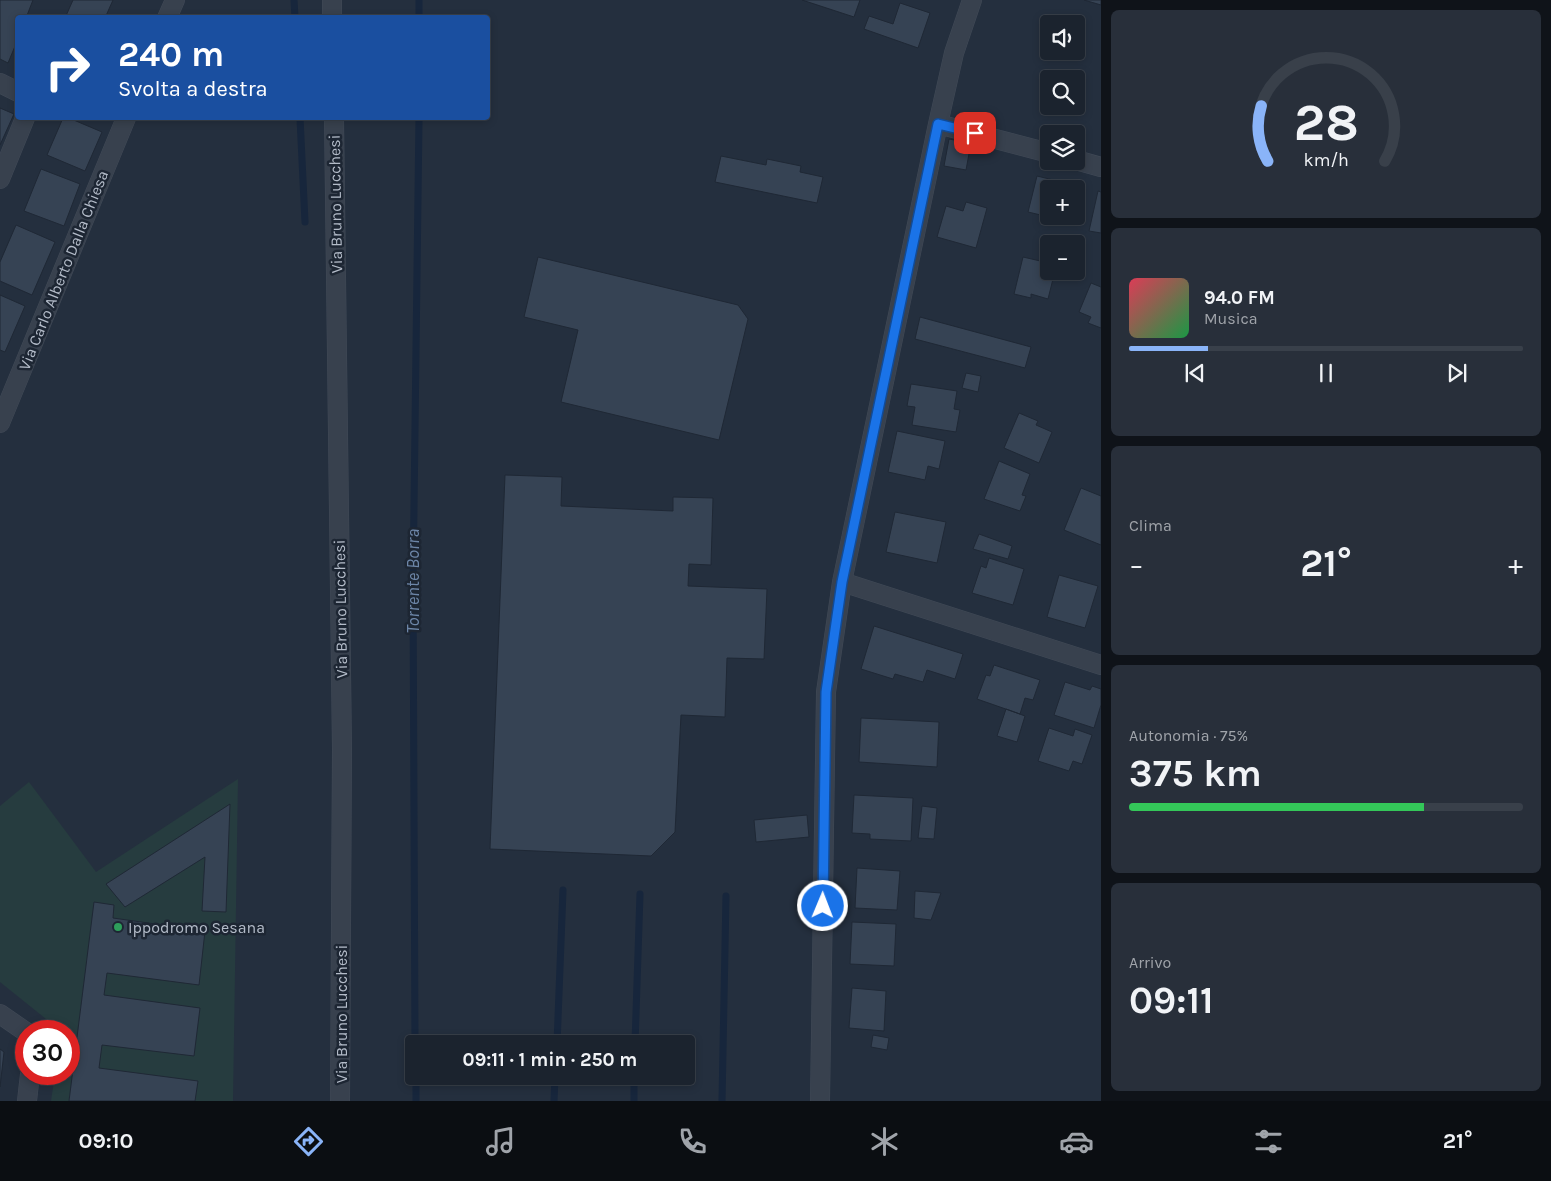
<!DOCTYPE html>
<html lang="it">
<meta charset="utf-8">
<style>
:root{--surface:#1b232e;--page:#282f3a;--text:#f1f3f6;--muted:#a0a4aa;--line:#39404a;--accent:#8ab4f8}
body{margin:0;font-family:Karla,sans-serif;background:var(--page);color:var(--text);height:100vh;display:flex;flex-direction:column;font-size:19px;white-space:nowrap}
*{box-sizing:border-box;margin:0}
p{font-size:16px;color:var(--muted)}
.icon{flex:none;width:28px;height:28px;fill:none;stroke:currentColor;stroke-width:2;stroke-linecap:round;stroke-linejoin:round}
.map{position:relative;flex:1;overflow:hidden}
.side{display:flex;flex-direction:column;gap:10px;padding:10px;background:#0f1319;width:450px}
.side>*{flex:none}
.hud{position:absolute;left:15px;top:15px;width:475px;height:105px;border-radius:5px;box-shadow:0 2px 8px #0003,0 0 0 1px var(--line);background:#1a4fa0;color:#fff;overflow:hidden}
.buttons{position:absolute;left:1040px;top:15px;display:grid;gap:10px}
.buttons a{display:grid;place-items:center;width:45px;height:45px;border-radius:5px;background:var(--surface);box-shadow:0 2px 8px #0003,0 0 0 1px var(--line);font-size:25px}
.speed{position:absolute;left:15px;top:1020px;display:flex;gap:10px;font-size:25px;font-weight:700;text-align:center}
.speed>*{display:grid;place-content:center;width:65px;height:65px;border-radius:50%;background:var(--surface);box-shadow:0 2px 8px #0003,0 0 0 1px var(--line);line-height:1}
.speed .limit{border:8px solid #d22;background:#fff;color:#111}
.pin{position:absolute;display:grid;place-items:center;width:42px;height:42px;color:#fff;margin:-21px;border-radius:10px;box-shadow:0 2px 8px #0006}
.me{position:absolute;width:55px;margin:-28px;rotate:1deg;stroke-linejoin:round;filter:drop-shadow(0 0 4px #0008)}
.turn{display:flex;align-items:center;gap:18px;height:105px;padding:0 20px;font-size:22px}
.turn .icon{width:65px;height:65px;stroke-width:2.5}
.turn b{display:block;font-size:35px;line-height:42px}
.big{font-size:38px;font-weight:700;line-height:1.1}
.side .widget{flex:1;display:flex;flex-direction:column;justify-content:center;gap:8px;min-width:0;padding:0 18px;border-radius:8px;background:var(--page)}
.side .dial{align-items:center;gap:0}
.dial svg{height:130px;overflow:visible;fill:none;stroke:var(--line);stroke-width:7;stroke-linecap:round;text-anchor:middle}
.dial text{fill:var(--text);stroke:none}
.song{display:flex;align-items:center;gap:15px}
.cover{width:60px;height:60px;border-radius:8px;background:linear-gradient(135deg,hsl(350 70% 55%),hsl(140 70% 35%))}
.played{height:5px;border-radius:2px;background:linear-gradient(90deg,var(--accent) 20%,var(--line) 20%)}
.keys{display:flex;justify-content:space-around;direction:ltr}
.heat{display:flex;justify-content:space-between;align-items:center;font-size:28px;direction:ltr}
.charge{height:8px;border-radius:4px;background:linear-gradient(90deg,#34c759 75%,var(--line) 0)}
.trip{position:absolute;left:405px;top:1035px;width:290px;height:50px;border-radius:5px;background:var(--surface);box-shadow:0 2px 8px #0003,0 0 0 1px var(--line);font-weight:700;line-height:50px;text-align:center}
.menu{display:flex;height:80px;justify-content:space-around;align-items:center;background:#0b0e12;color:var(--muted)}
.menu .icon{width:35px;height:35px}
.menu .current{color:var(--accent)}
.menu b{font-size:22px;color:var(--text)}
main{display:flex;flex:1;min-height:0}
.map>svg:first-child{display:block}
.green{fill:#263c3f}
.lines{fill:none;stroke-linecap:round;stroke-linejoin:round}
.stream{stroke:#17263c;stroke-width:7}
.building{fill:#364354;stroke:#1f2835}
.minor-casing{stroke:#414a57;stroke-width:20}
.minor{stroke:#38414e;stroke-width:19}
.route-casing{stroke:#114b97;stroke-width:12}
.route{stroke:#1a73e8;stroke-width:9}
.leisure-dot{fill:#2e9e5b;stroke:#1d2633;stroke-width:2}
.labels{text-anchor:middle;stroke-width:5;stroke-linejoin:round;paint-order:stroke}
.street-label{font-size:16px;fill:#b4bcc9;stroke:#1d2633}
.poi-label{font-size:16px;fill:#b4bcc9;stroke:#1d2633;text-anchor:start}
.water-label{font-size:18px;font-style:italic;fill:#6d86a8;stroke:#1d2633}
</style>
<main>
<div class="map">
<svg width="1101" height="1101" viewBox="0 0 1101 1101">
<rect width="100%" height="100%" fill="#242f3e"/>
<!-- green -->
<path class="green" d="M238 779 233 1101H51L55 1074H69V1031H61L0 982V806L29 782 96 872Z"/>
<g class="lines">
<!-- stream -->
<path class="stream" d="M294 0 295 18
M419 18V0
M300 118 305 222
M415 1044 413 584 419 118
M557 1044 563 890
M635 1044 640 894
M416 1076V1101
M554 1101 555 1076
M634 1101V1076
M722 1101 726 896"/>
</g>
<!-- building -->
<path class="building" d="M0 0H33L26 18H18V39L8 63 0 59Z
M73 0H113L105 18H65Z
M802 0H860L854 17Z
M1084 0H1101V5Z
M900 3 930 13 918 48 864 29 869 16 893 24Z
M0 108 14 114 0 145Z
M63 118H69L102 132 85 171 47 155Z
M949 139 971 143 966 170 944 166Z
M721 156 766 165 767 159 801 166 800 172 823 177 817 203 715 182Z
M41 169 80 184 64 226 24 211Z
M1037 176 1074 185 1073 189H1049V216H1067L1066 221 1028 212Z
M1098 191 1101 192V233L1089 231Z
M966 202 987 208 976 248 937 237 946 206 963 211Z
M16 225 55 242 32 295 0 281V262Z
M538 257 738 305 748 319 719 440 561 402 578 330 524 317Z
M1023 257 1049 263V271H1055L1048 299 1031 294V298L1014 294Z
M1091 283 1101 287V328L1088 323 1091 317 1079 312Z
M0 295 25 306 5 352 0 350Z
M920 317 1031 347 1025 368 915 339Z
M966 373 981 376 978 392 962 388Z
M911 384 957 391 954 409 960 410 956 432 912 425 915 407 907 406Z
M1019 413 1038 421 1036 425 1052 432 1039 463 1004 448Z
M897 431 945 441 939 469 928 466 925 480 888 472Z
M999 461 1030 474 1022 495 1026 496 1020 511 984 499Z
M505 475 562 477 561 506 673 511V497L713 498 711 565 689 564 688 586 767 589 764 659 727 658 725 717 681 715 675 832 651 856 490 849Z
M1081 488 1101 496V545L1064 530Z
M895 512 946 522 937 563 886 552Z
M979 534 1012 546 1008 559 973 549Z
M989 558 1024 569 1013 605 972 593 981 566 986 568Z
M1059 575 1098 586 1085 628 1047 617Z
M874 626 963 654 955 679 927 670 923 682 895 674 893 679 861 669Z
M994 665 1040 680 1033 700 1025 698 1020 714 977 699 986 675 990 676Z
M1065 682 1090 690 1092 686 1101 689V705L1094 728 1054 715Z
M1006 709 1025 716 1017 742 997 736Z
M861 718 939 722 937 767 859 762Z
M1049 728 1073 736 1075 729 1092 735 1082 764 1073 761 1069 771 1038 761Z
M854 795 913 798 911 841 870 839V834L852 833Z
M230 804 226 912 202 911 205 857 125 907 106 884Z
M922 806 937 808 934 839 918 838Z
M807 815 809 837 756 842 754 820Z
M857 868 900 871 897 910 855 908Z
M915 891 941 893 931 920 914 918Z
M94 902 114 905 113 918 205 931 199 985 107 973 104 995 200 1008 194 1056 102 1045 99 1068 198 1081 195 1101H69Z
M852 922 896 924 894 966 850 964Z
M852 988 886 991 884 1031 849 1028Z
M873 1035 889 1038 887 1050 871 1047Z
M0 1049 4 1052 0 1087Z"/>
<g class="lines">
<defs>
<path id="minor" d="M332 0V18
M167 18 175 0
M0 83 18 92
M334 118 342 749 340 1101
M938 124 1049 153
M1076 160 1101 167
M0 179 25 118
M0 423 126 118
M842 582 1101 665
M0 1014 26 1032
M27 1101 30 1074
M820 1101 826 692 842 582 938 124 954 53 972 0"/>
</defs>
<!-- minor casing -->
<use href="#minor" class="minor-casing"/>
<!-- minor -->
<use href="#minor" class="minor"/>
</g>
<g class="lines">
<defs>
<path id="route" d="M823 906 826 692 842 582 938 124 975 133"/>
</defs>
<!-- route casing -->
<use href="#route" class="route-casing"/>
<!-- route -->
<use href="#route" class="route"/>
</g>
<!-- markers -->
<circle class="leisure-dot" cx="118" cy="927" r="5"/>
<g class="labels">
<!-- street labels -->
<g class="street-label">
<text transform="translate(335 204) rotate(-91)" y="6">Via Bruno Lucchesi</text>
<text transform="translate(63 270) rotate(-68)" y="6">Via Carlo Alberto Dalla Chiesa</text>
<text transform="translate(340 609) rotate(-91)" y="6">Via Bruno Lucchesi</text>
<text transform="translate(341 1014) rotate(-90)" y="6">Via Bruno Lucchesi</text>
</g>
<!-- poi labels -->
<g class="poi-label">
<text x="128" y="933">Ippodromo Sesana</text>
</g>
<!-- water labels -->
<g class="water-label">
<text transform="translate(413 581) rotate(-90)" y="6">Torrente Borra</text>
</g>
</g>
</svg>
<div class="buttons">
<a><svg class="icon" aria-label="sound" viewBox="0 0 24 24"><path d="M4 9h4l5-4v14l-5-4H4zM17 9q2 3 0 6"/></svg></a>
<a><svg class="icon" aria-label="search" viewBox="0 0 24 24"><circle cx="10" cy="10" r="6"/><path d="M15 15l6 6"/></svg></a>
<a><svg class="icon" aria-label="layers" viewBox="0 0 24 24"><path d="M12 4l9 5-9 5-9-5zM3 14l9 5 9-5"/></svg></a>
<a>+</a>
<a>−</a>
</div>
<div class="speed"><div class="limit">30</div></div>
<div class="pin" style="left:975px;top:133px;background:#d93025"><svg class="icon" aria-label="arrive" viewBox="0 0 24 24"><path d="M6 21V4h12l-3 4 3 4H6"/></svg></div>
<svg class="me" style="left:823px;top:906px" viewBox="-20 -20 40 40"><circle r="17" fill="#1a73e8" stroke="#fff" stroke-width="3"/><path d="M0-11L8 9 0 5-8 9z" fill="#fff"/></svg>
<div class="trip">09:11 · 1 min · 250 m</div>
<div class="hud">
<div class="turn"><svg class="icon" aria-label="right" viewBox="0 0 24 24"><path d="M7 20v-9h11M14 6l5 5-5 5"/></svg><div><b>240 m</b>Svolta a destra</div></div>
</div>
</div>
<section class="side">
<div class="widget dial"><svg viewBox="0 0 100 80">
<path d="M14 69A42 42 0 1 1 86 69"/>
<path d="M14 69A42 42 0 0 1 10 35" stroke="#8ab4f8"/>
<text x="50" y="56" font-size="32" font-weight="700">28</text>
<text x="50" y="72" font-size="11">km/h</text>
</svg></div>
<div class="widget">
<div class="song"><i class="cover"></i><div><b>94.0 FM</b><p>Musica</p></div></div>
<div class="played"></div>
<div class="keys"><svg class="icon" aria-label="previous" viewBox="0 0 24 24"><path d="M18 5L8 12l10 7zM5 5v14"/></svg><svg class="icon" aria-label="pause" viewBox="0 0 24 24"><path d="M8 5v14M16 5v14"/></svg><svg class="icon" aria-label="next" viewBox="0 0 24 24"><path d="M6 5l10 7-10 7zM19 5v14"/></svg></div>
</div>
<div class="widget"><p>Clima</p>
<div class="heat"><a>−</a><b class="big">21°</b><a>+</a></div>
</div>
<div class="widget"><p>Autonomia · 75%</p><b class="big">375 km</b><div class="charge"></div></div>
<div class="widget"><p>Arrivo</p><b class="big">09:11</b></div>
</section>
</main>
<nav class="menu">
<b>09:10</b>
<svg class="icon current" aria-label="directions" viewBox="0 0 24 24"><path d="M12 3l9 9-9 9-9-9zM9 14v-3h6M13 9l2 2-2 2"/></svg>
<svg class="icon" aria-label="music" viewBox="0 0 24 24"><path d="M9 18V5l10-2v13"/><circle cx="6" cy="18" r="3"/><circle cx="16" cy="16" r="3"/></svg>
<svg class="icon" aria-label="phone" viewBox="0 0 24 24"><path d="M5 4h4l2 5-3 2q2 4 5 5l2-3 5 2v4C11 20 4 13 5 4z"/></svg>
<svg class="icon" aria-label="climate" viewBox="0 0 24 24"><path d="M12 3v18M4 7l16 10M4 17L20 7"/></svg>
<svg class="icon" aria-label="car" viewBox="0 0 24 24"><path d="M5 17H2v-5l4-1 3-4h7l3 4 3 1v5h-3M9 17h6M6 11h13"/><circle cx="7" cy="17" r="2"/><circle cx="17" cy="17" r="2"/></svg>
<svg class="icon" aria-label="filters" viewBox="0 0 24 24"><path d="M4 7h16M4 17h16"/><circle cx="9" cy="7" r="2"/><circle cx="15" cy="17" r="2"/></svg>
<b>21°</b>
</nav>
